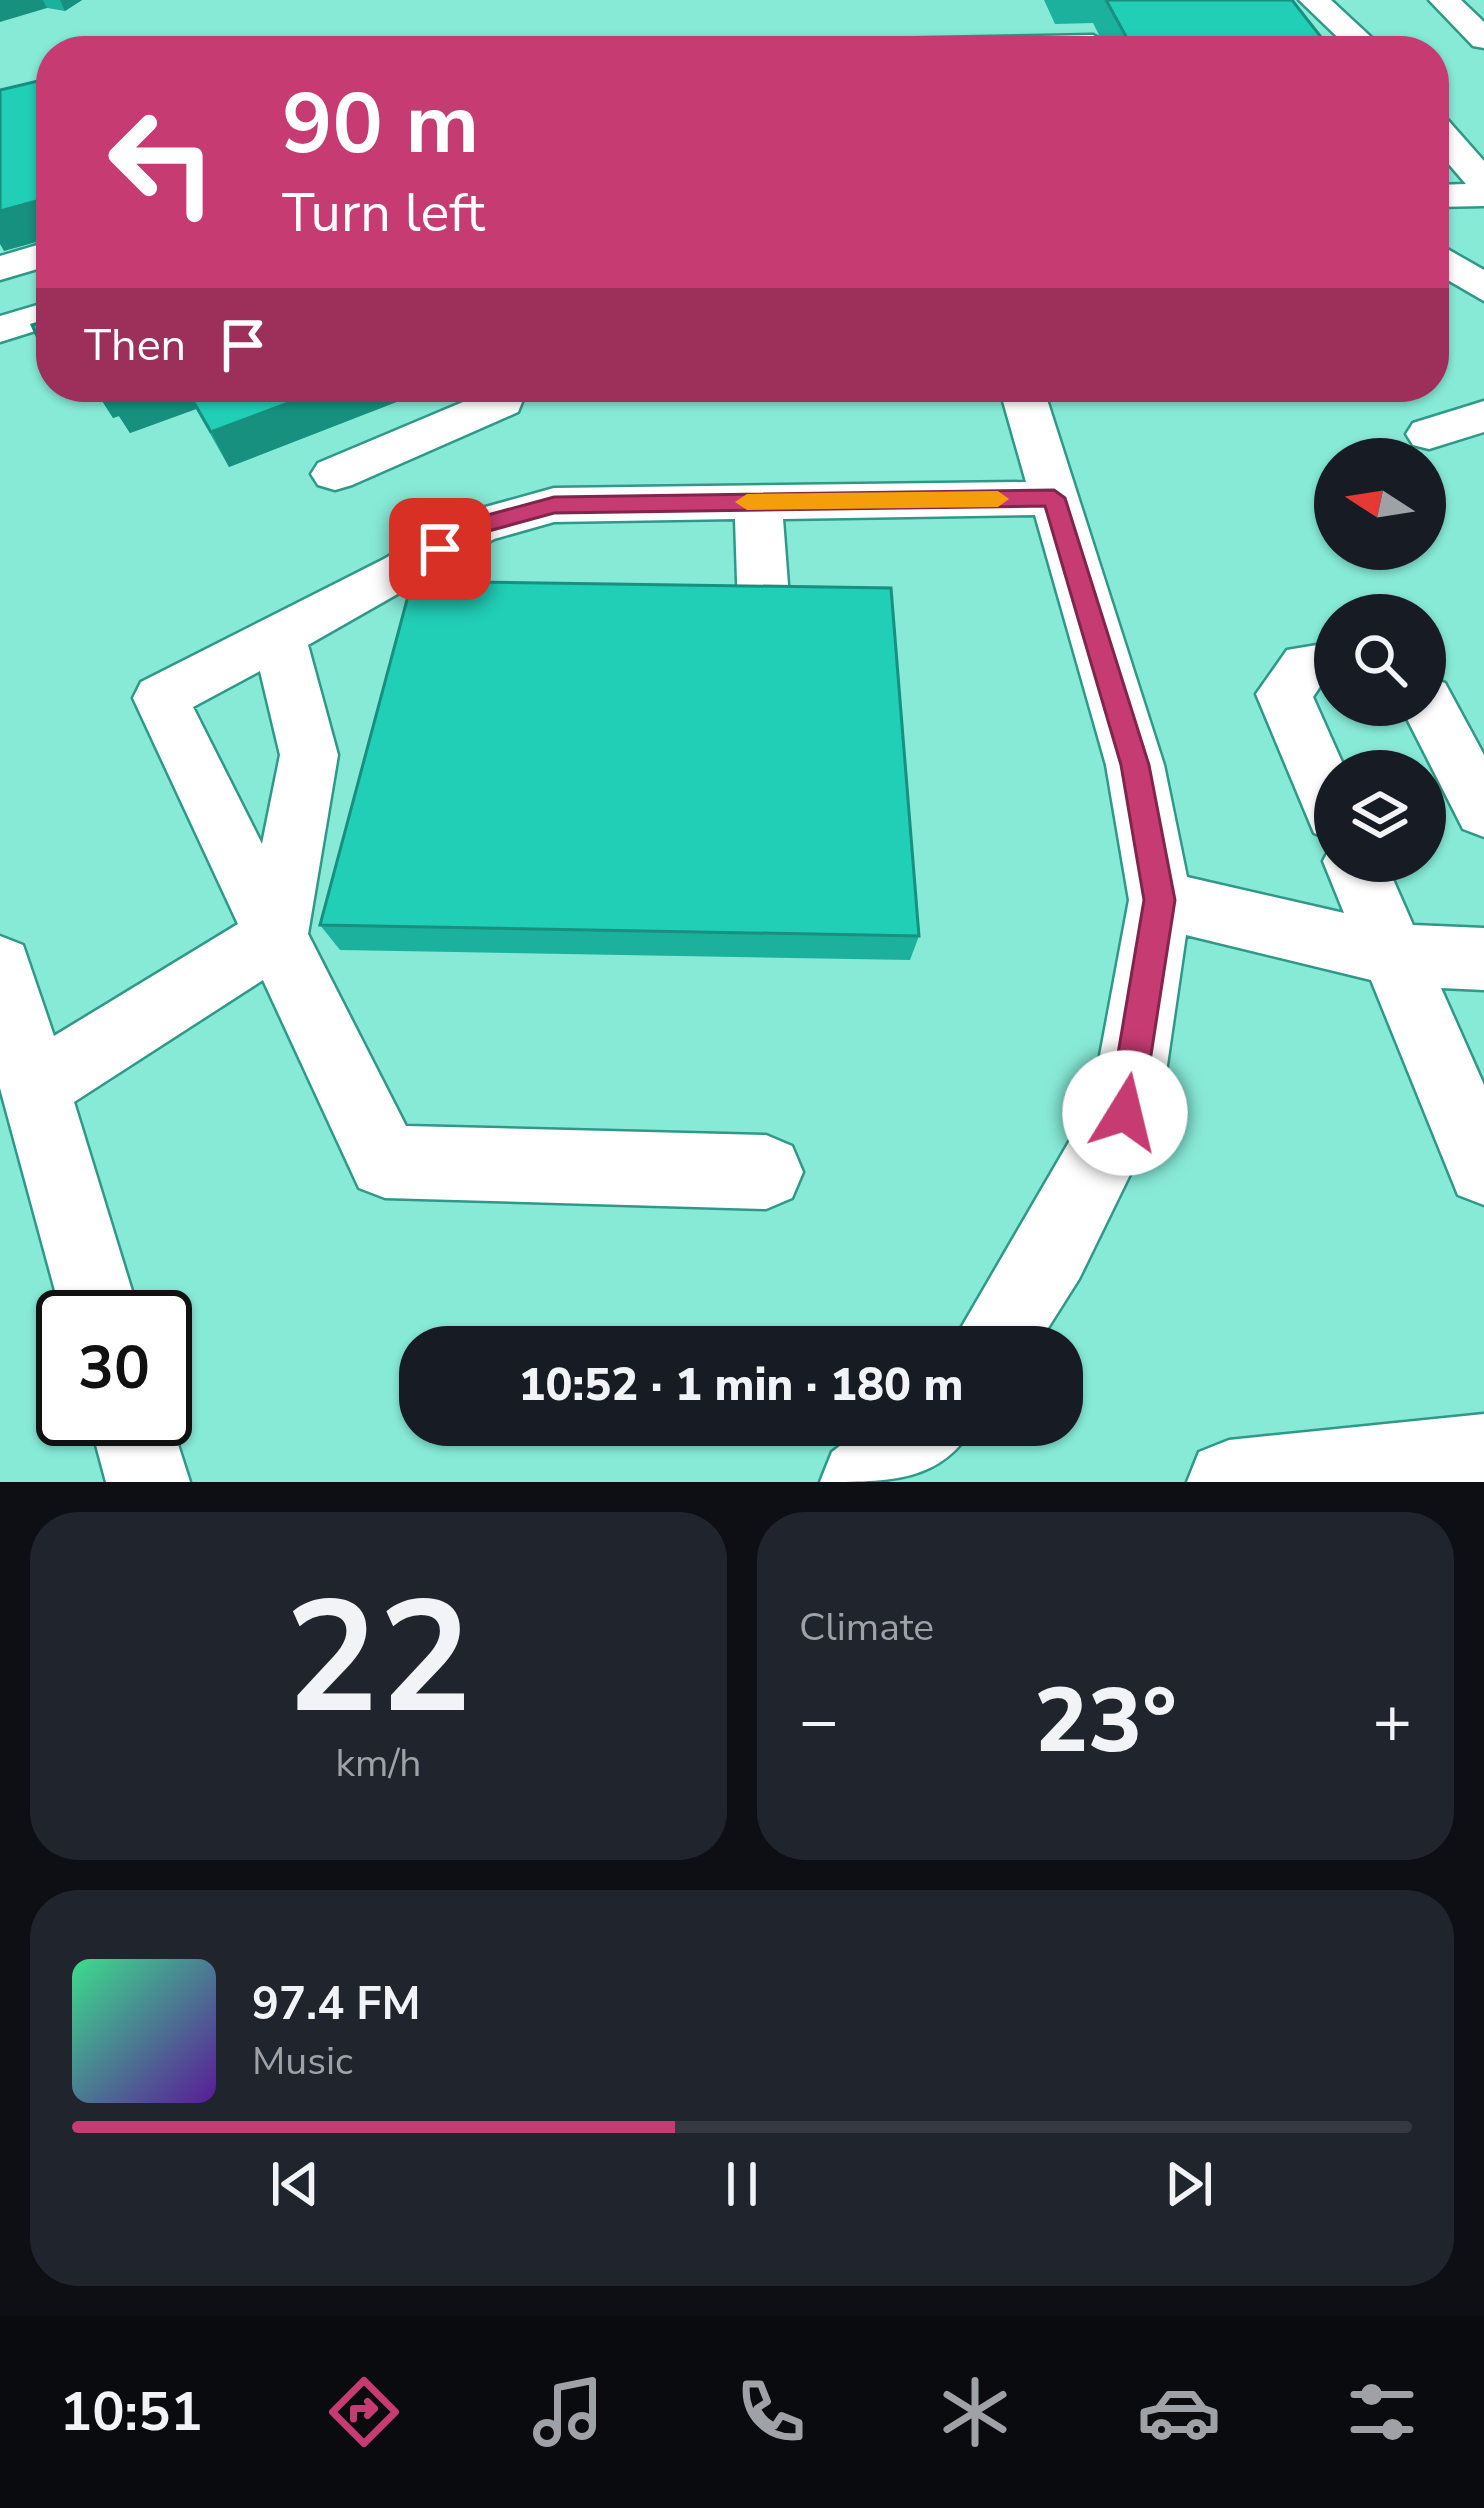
<!DOCTYPE html>
<meta charset="utf-8">
<style>
:root{--surface:#171b24;--page:#20242c;--text:#f1f3f6;--muted:#9ea1a6;--line:#363941;--accent:#c53b72}
body{margin:0;font-family:"Nunito Sans",sans-serif;background:var(--page);color:var(--text);height:100vh;display:flex;flex-direction:column;font-size:45px;white-space:nowrap}
*{box-sizing:border-box;margin:0}
p{font-size:39px;color:var(--muted)}
.icon{flex:none;width:66px;height:66px;fill:none;stroke:currentColor;stroke-width:2;stroke-linecap:round;stroke-linejoin:round}
.map{position:relative;height:1482px;overflow:hidden}
.panel{display:flex;flex-direction:column;gap:30px;padding:30px;background:#0d0f14;flex:1}
.panel>*{flex:none}
.guide{position:absolute;left:36px;top:36px;width:1413px;height:366px;border-radius:48px;box-shadow:0 3px 9px #0004;background:#c53b72;color:#fff;overflow:hidden}
.needle{width:78px;rotate:282deg}
.buttons{position:absolute;left:1314px;top:438px;display:grid;gap:24px}
.buttons a{display:grid;place-items:center;width:132px;height:132px;border-radius:50%;background:var(--surface);box-shadow:0 3px 9px #0004;font-size:60px}
.speed{position:absolute;left:36px;top:1290px;display:flex;gap:24px;font-size:60px;font-weight:700;text-align:center}
.speed>*{display:grid;place-content:center;width:156px;height:156px;border-radius:50%;background:var(--surface);box-shadow:0 3px 9px #0004;line-height:1}
.speed .limit{border:6px solid #111;border-radius:18px;background:#fff;color:#111}
.pin{position:absolute;display:grid;place-items:center;width:102px;height:102px;color:#fff;margin:-51px;border-radius:24px;box-shadow:0 6px 18px #0006}
.me{position:absolute;width:132px;margin:-66px;rotate:9deg;stroke-linejoin:round;filter:drop-shadow(0 0 9px #0008)}
.turn{display:flex;align-items:center;gap:42px;height:252px;padding:0 48px;font-size:54px}
.turn .icon{width:156px;height:156px;stroke-width:2.5}
.turn b{display:block;font-size:84px;line-height:102px}
.then{display:flex;align-items:center;height:114px;padding:0 48px;background:#0003;gap:24px;font-size:45px}
.big{font-size:90px;font-weight:800;line-height:1.1}
.panel .widget{flex:1;display:flex;flex-direction:column;justify-content:center;gap:18px;min-width:0;padding:0 42px;border-radius:48px;background:var(--page)}
.panel .dial{align-items:center;gap:0}
.dial b{font-size:156px;line-height:1}
.song{display:flex;align-items:center;gap:36px}
.cover{width:144px;height:144px;border-radius:18px;background:linear-gradient(135deg,hsl(150 70% 55%),hsl(270 70% 35%))}
.played{height:12px;border-radius:6px;background:linear-gradient(90deg,var(--accent) 45%,var(--line) 45%)}
.keys{display:flex;justify-content:space-around;direction:ltr}
.heat{display:flex;justify-content:space-between;align-items:center;font-size:66px;direction:ltr}
.panel .tiles{flex:1;display:grid;gap:30px;grid-template-columns:1fr 1fr}
.widget:last-child{grid-column:span 2}
.trip{position:absolute;left:399px;top:1326px;width:684px;height:120px;border-radius:48px;background:var(--surface);box-shadow:0 3px 9px #0004;font-weight:800;line-height:120px;text-align:center}
.tab-bar{display:flex;height:192px;justify-content:space-around;align-items:center;background:#090b0e;color:var(--muted)}
.tab-bar .icon{width:84px;height:84px}
.tab-bar .on{color:var(--accent)}
.tab-bar b{font-size:54px;color:var(--text)}
.map>svg:first-child{display:block}
.lines{fill:none;stroke-linecap:round;stroke-linejoin:round}
.minor-casing{stroke:#309888;stroke-width:5}
.minor{fill:#fff;fill-rule:evenodd}
.wall{fill:#1cb19d}
.shaded-wall{fill:#17907f}
.building{fill:#21ceb6;stroke:#17907f;stroke-width:3}
.route{fill:#c53b72;stroke:#80264a;stroke-width:3}
.slow{fill:#f59e0b}
</style>
<div class="map">
<svg width="1484" height="1482" viewBox="0 0 1484 1482">
<rect width="100%" height="100%" fill="#87ead7"/>
<g class="lines">
<defs>
<path id="minor" d="M1299 0H1331L1386 51H1352Z
M1429 0H1461L1484 22V48L1473 46Z
M1093 35 1109 44 1104 51H709L725 42Z
M1434 115 1446 118 1484 161V206L1434 207V185L1466 184 1434 147Z
M51 241V265L0 280V256Z
M1442 246 1484 270V301L1434 272V248Z
M51 301V326L0 342V316Z
M484 387H528L518 412 352 485 335 490 318 485 311 474 318 463 482 394Z
M999 387H1043L1164 765 1187 877 1344 913 1323 861 1334 841 1314 833 1256 694 1287 650 1335 642V684L1321 685 1313 697 1346 771H1335V861H1385L1413 925 1484 928V990L1441 988 1484 1085V1205L1458 1195 1371 980 1186 935 1160 1113 1079 1279 1036 1347H950L1091 1104 1129 900 1106 765 1035 515 783 519 790 611 782 625 764 631 746 625 738 611 735 519 554 522 494 539 308 645 338 755 308 934 406 1126 766 1135 792 1146 803 1172 792 1198 766 1209 385 1198 359 1188 263 980 74 1102 140 1317 63 1320 0 1088V936L23 945 54 1036 238 924 133 698 141 682 384 559 460 514 554 488 1026 482ZM260 671 280 755 262 844 193 707Z
M1484 401V432L1429 449 1413 445 1406 434 1413 423Z
M1425 677 1445 683 1484 755V837L1463 829 1400 705H1425Z
M165 1404 190 1482H106L89 1419H165Z
M1484 1414V1482H1187L1199 1452 1229 1440Z
M867 1425H974C942 1482 890 1482 820 1482L832 1452Z"/>
</defs>
<!-- minor casing -->
<use href="#minor" class="minor-casing"/>
<!-- minor -->
<use href="#minor" class="minor"/>
</g>
<!-- wall -->
<path class="wall" d="M0 0H82L65 11Z
M1044 0H1292L1332 51H1107L1093 23 1055 24Z
M65 387H435L229 467 196 409 130 433 119 416 113 418 94 388 72 397Z
M320 925 919 936 910 960 340 950Z"/>
<!-- shaded-wall -->
<path class="shaded-wall" d="M0 0H43L47 8 0 22Z
M60 0H82L65 11Z
M51 197V238L4 251 0 244V211Z
M65 387H184L196 409 130 433 119 416 113 418 94 388 72 397Z
M331 387H435L229 467 211 432Z"/>
<!-- building -->
<path class="building" d="M1106 0H1292L1332 51H1134Z
M51 78V197L0 211V90Z
M51 313V361L49 362 32 325 49 320 47 315Z
M103 387H139L108 398Z
M185 387H331L211 432Z
M412 581 891 588 919 936 320 925Z"/>
<!-- route -->
<path class="route" d="M1054 490 1065 498 1149 765 1175 900 1142 1113 1137 1125 1125 1130 1113 1125 1108 1113 1144 900 1121 765 1045 506 554 513 485 532 440 557 428 549 469 520 554 497Z"/>
<!-- slow -->
<path class="slow" d="M998 491 1009 499 998 507 747 510 735 502 747 494Z"/>
</svg>
<div class="buttons">
<a><svg class="needle" viewBox="-14 -14 28 28"><path d="M0-13l5 13h-10z" fill="#e53935"/><path d="M0 13l5-13h-10z" fill="#9ea1a6"/></svg></a>
<a><svg class="icon" aria-label="search" viewBox="0 0 24 24"><circle cx="10" cy="10" r="6"/><path d="M15 15l6 6"/></svg></a>
<a><svg class="icon" aria-label="layers" viewBox="0 0 24 24"><path d="M12 4l9 5-9 5-9-5zM3 14l9 5 9-5"/></svg></a>
</div>
<div class="speed"><div class="limit">30</div></div>
<div class="pin" style="left:440px;top:549px;background:#d93025"><svg class="icon" aria-label="arrive" viewBox="0 0 24 24"><path d="M6 21V4h12l-3 4 3 4H6"/></svg></div>
<svg class="me" style="left:1125px;top:1113px" viewBox="-20 -20 40 40"><circle r="19" fill="#fff"/><path d="M0-13L10 11 0 6-10 11z" fill="#c53b72"/></svg>
<div class="trip">10:52 · 1 min · 180 m</div>
<div class="guide">
<div class="turn"><svg class="icon" aria-label="left" viewBox="0 0 24 24"><path d="M17 20v-9H6M10 6l-5 5 5 5"/></svg><div><b>90 m</b>Turn left</div></div>
<div class="then">Then<svg class="icon" aria-label="arrive" viewBox="0 0 24 24"><path d="M6 21V4h12l-3 4 3 4H6"/></svg></div>
</div>
</div>
<section class="panel">
<div class="tiles">
<div class="widget dial"><b>22</b><p>km/h</p></div>
<div class="widget"><p>Climate</p>
<div class="heat"><a>−</a><b class="big">23°</b><a>+</a></div>
</div>
<div class="widget">
<div class="song"><i class="cover"></i><div><b>97.4 FM</b><p>Music</p></div></div>
<div class="played"></div>
<div class="keys"><svg class="icon" aria-label="previous" viewBox="0 0 24 24"><path d="M18 5L8 12l10 7zM5 5v14"/></svg><svg class="icon" aria-label="pause" viewBox="0 0 24 24"><path d="M8 5v14M16 5v14"/></svg><svg class="icon" aria-label="next" viewBox="0 0 24 24"><path d="M6 5l10 7-10 7zM19 5v14"/></svg></div>
</div>
</div>
</section>
<nav class="tab-bar">
<b>10:51</b>
<svg class="icon on" aria-label="directions" viewBox="0 0 24 24"><path d="M12 3l9 9-9 9-9-9zM9 14v-3h6M13 9l2 2-2 2"/></svg>
<svg class="icon" aria-label="music" viewBox="0 0 24 24"><path d="M9 18V5l10-2v13"/><circle cx="6" cy="18" r="3"/><circle cx="16" cy="16" r="3"/></svg>
<svg class="icon" aria-label="phone" viewBox="0 0 24 24"><path d="M5 4h4l2 5-3 2q2 4 5 5l2-3 5 2v4C11 20 4 13 5 4z"/></svg>
<svg class="icon" aria-label="climate" viewBox="0 0 24 24"><path d="M12 3v18M4 7l16 10M4 17L20 7"/></svg>
<svg class="icon" aria-label="car" viewBox="0 0 24 24"><path d="M5 17H2v-5l4-1 3-4h7l3 4 3 1v5h-3M9 17h6M6 11h13"/><circle cx="7" cy="17" r="2"/><circle cx="17" cy="17" r="2"/></svg>
<svg class="icon" aria-label="filters" viewBox="0 0 24 24"><path d="M4 7h16M4 17h16"/><circle cx="9" cy="7" r="2"/><circle cx="15" cy="17" r="2"/></svg>
</nav>
